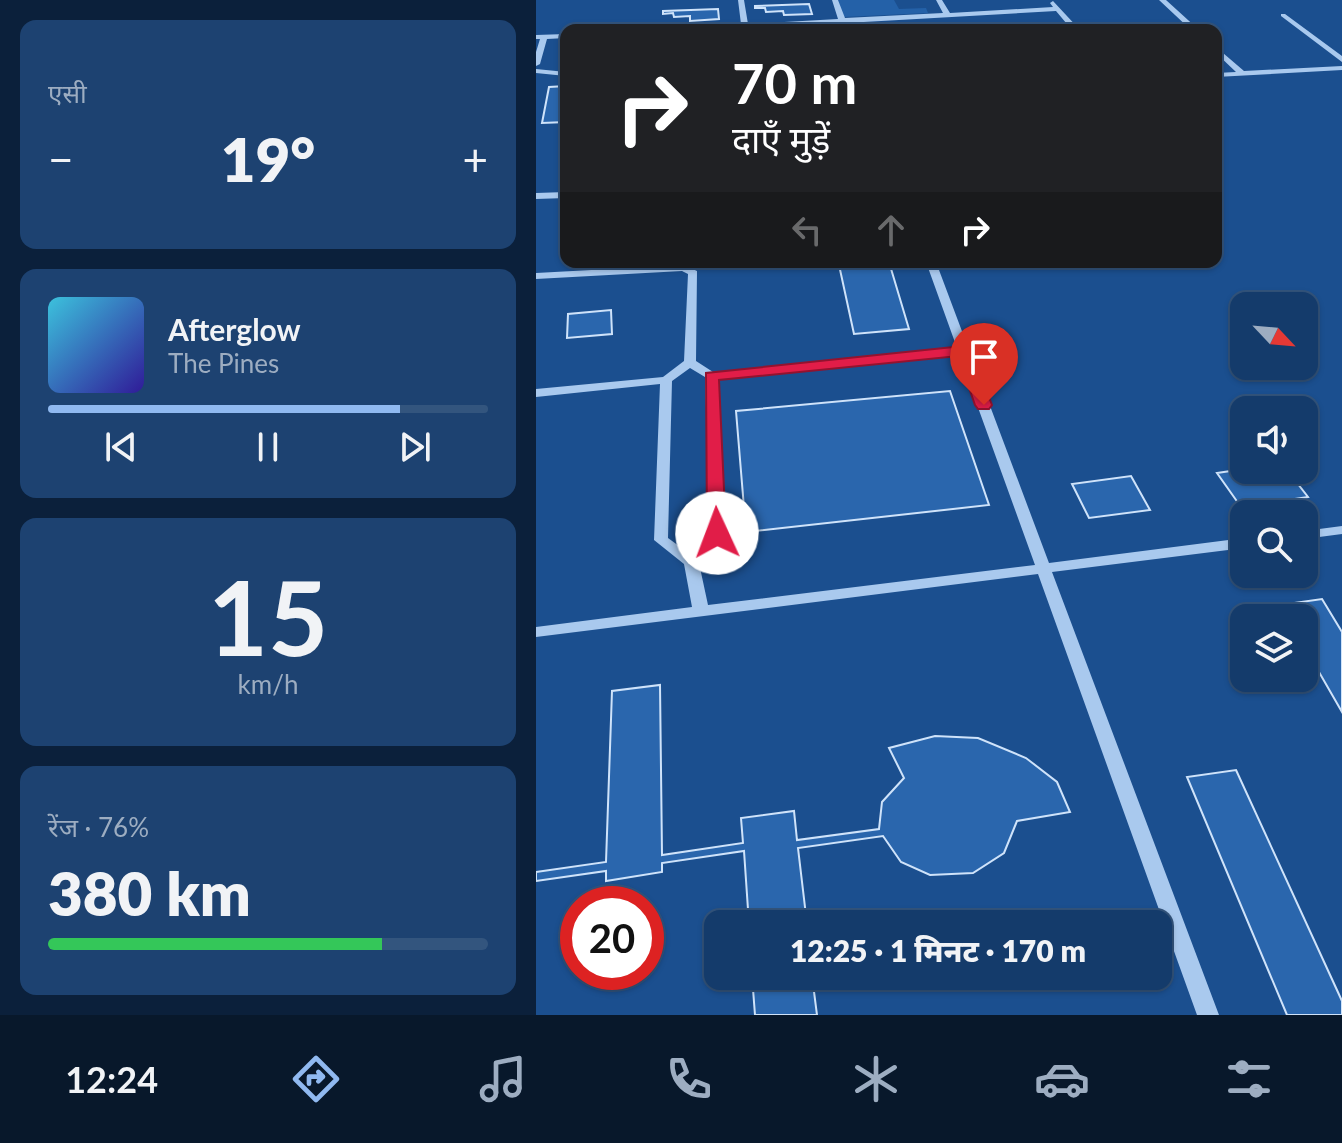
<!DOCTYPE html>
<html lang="hi">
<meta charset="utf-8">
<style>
:root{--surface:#143b6b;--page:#1d4271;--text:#f1f3f6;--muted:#9dadc1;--line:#33557e;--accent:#90b9f0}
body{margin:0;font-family:Lato,"Noto Sans Devanagari",sans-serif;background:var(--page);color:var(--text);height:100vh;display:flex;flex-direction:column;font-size:30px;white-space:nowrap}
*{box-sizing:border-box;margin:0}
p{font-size:26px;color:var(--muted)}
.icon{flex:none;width:44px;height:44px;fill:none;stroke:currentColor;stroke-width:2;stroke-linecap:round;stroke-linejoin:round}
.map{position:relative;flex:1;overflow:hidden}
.details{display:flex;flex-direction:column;gap:20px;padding:20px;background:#0b203b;width:536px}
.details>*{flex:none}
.guide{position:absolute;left:24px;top:24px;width:662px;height:244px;border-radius:16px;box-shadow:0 2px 6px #0004,0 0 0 2px var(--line);background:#202124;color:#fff;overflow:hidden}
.needle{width:52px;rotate:116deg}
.controls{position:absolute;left:694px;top:292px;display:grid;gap:16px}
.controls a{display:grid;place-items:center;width:88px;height:88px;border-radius:16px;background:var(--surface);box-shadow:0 2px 6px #0004,0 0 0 2px var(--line);font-size:40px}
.speed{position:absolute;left:24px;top:886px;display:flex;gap:16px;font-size:40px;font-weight:700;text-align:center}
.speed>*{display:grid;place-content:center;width:104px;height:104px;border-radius:50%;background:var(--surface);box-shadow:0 2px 6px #0004,0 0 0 2px var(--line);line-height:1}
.speed .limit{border:12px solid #d22;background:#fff;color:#111}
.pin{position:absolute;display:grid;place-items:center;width:68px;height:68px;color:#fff;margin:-82px -34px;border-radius:50% 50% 50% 0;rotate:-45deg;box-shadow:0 0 8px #0007}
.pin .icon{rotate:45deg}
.me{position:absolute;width:88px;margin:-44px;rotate:358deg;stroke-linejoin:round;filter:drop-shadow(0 0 6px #0008)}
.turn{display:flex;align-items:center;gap:28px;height:168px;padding:0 40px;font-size:36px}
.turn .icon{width:104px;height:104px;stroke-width:2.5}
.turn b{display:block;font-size:56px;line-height:68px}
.lanes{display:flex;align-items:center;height:76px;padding:0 40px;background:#0003;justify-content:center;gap:40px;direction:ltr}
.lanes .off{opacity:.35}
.big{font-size:60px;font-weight:800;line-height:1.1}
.details .card{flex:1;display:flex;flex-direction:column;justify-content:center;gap:12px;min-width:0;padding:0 28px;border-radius:16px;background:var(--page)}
.details .dial{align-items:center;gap:0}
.dial b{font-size:104px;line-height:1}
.song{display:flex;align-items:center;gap:24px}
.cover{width:96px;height:96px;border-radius:12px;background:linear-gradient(135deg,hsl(190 70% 55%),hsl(250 70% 35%))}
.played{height:8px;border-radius:4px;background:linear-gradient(90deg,var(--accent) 80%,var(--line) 80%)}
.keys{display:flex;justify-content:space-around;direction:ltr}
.heat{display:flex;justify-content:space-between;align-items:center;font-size:44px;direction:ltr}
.charge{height:12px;border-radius:6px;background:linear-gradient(90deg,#34c759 76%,var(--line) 0)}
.trip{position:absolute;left:168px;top:910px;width:468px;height:80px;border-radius:16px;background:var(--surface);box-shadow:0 2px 6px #0004,0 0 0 2px var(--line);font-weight:800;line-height:80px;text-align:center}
.dock{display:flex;height:128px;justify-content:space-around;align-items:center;background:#08182b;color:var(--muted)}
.dock .icon{width:56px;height:56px}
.dock .active{color:var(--accent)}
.dock b{font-size:36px;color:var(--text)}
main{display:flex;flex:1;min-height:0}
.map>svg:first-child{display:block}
.green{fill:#2461a8}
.building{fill:#2a66ad;stroke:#cfe3fa;stroke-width:2}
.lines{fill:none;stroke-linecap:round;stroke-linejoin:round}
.minor{fill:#a9c9ee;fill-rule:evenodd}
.route{fill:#e11d48;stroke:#92132f;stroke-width:2}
</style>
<main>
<section class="details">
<div class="card"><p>एसी</p>
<div class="heat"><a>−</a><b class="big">19°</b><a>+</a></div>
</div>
<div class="card">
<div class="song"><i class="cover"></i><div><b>Afterglow</b><p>The Pines</p></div></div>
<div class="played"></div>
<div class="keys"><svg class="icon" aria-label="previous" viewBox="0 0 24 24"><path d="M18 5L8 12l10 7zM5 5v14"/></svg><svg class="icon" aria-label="pause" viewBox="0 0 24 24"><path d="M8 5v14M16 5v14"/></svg><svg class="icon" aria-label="next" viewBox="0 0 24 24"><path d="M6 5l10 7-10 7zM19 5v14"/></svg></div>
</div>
<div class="card dial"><b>15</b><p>km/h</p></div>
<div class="card"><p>रेंज · 76%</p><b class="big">380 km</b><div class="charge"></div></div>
</section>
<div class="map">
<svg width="806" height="1015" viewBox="0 0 806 1015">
<rect width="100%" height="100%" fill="#1b4f8f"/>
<!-- green -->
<path class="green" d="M302 0H358L363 9 390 8 392 13 307 17Z"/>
<!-- building -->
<path class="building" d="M273 4 276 14 248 15 247 11 230 12 229 8H219V6Z
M182 9 183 19 154 21V16L138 17 137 13 127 14V11Z
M30 86V122L6 123 13 87Z
M353 262 373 329 318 334 303 265Z
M75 310 76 334 31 338 32 314Z
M414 391 453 505 210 532 200 411Z
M708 469 751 470 772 497 705 507 681 473Z
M595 476 614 510 553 518 536 484Z
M786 599 806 632V712L768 646V618H752L744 605Z
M124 685 126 855 207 843 205 818 258 811 261 840 343 829 346 802 368 778 353 748 399 736 442 738 490 758 521 782 534 812 481 821 468 853 437 873 394 875 365 862 347 836 262 848 271 924H213L208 851 126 863V872L70 881V871L0 881V872L70 862 76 691Z
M700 770 806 1001V1015H751L651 777Z
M216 976H276L281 1015H219Z"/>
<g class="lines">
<!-- minor -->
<path class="minor" d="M202 0H208L212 24 302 19 296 0H302L309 18 407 13 400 0H406L414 13 517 7 514 3 517 1 544 30H536L520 11 310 23 312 26 308 28 303 23 129 30 133 28 205 24Z
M623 0H630L663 30H655Z
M745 14H749L806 56V62L745 16Z
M30 34V38L11 39 4 64 0 66V52L4 39H0V35Z
M680 47 708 71 806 66V70L680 77V73L700 72 680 53Z
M0 69 30 72V76L0 73Z
M30 192V198L0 199V193Z
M390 262H400L513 563 708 538V548L516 572 683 1015H661L502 574 0 637V627L156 607 148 564 118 540 124 384 0 397V389L127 377 148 361 152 274 146 271 0 279V273L148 265 161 271 160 361 177 372 421 348ZM423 355 499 565 172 605 163 563 188 533 181 379ZM154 368 169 377 174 532 154 554 132 538 136 381Z
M806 526V534L768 539V531Z"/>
</g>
<!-- route -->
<path class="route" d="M427 346 435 351 456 405 453 409H442L439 405 422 356 183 380 190 533 181 539 174 537 171 533 170 373Z"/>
</svg>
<div class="controls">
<a><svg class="needle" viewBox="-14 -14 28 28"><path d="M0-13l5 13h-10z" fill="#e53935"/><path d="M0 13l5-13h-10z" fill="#9dadc1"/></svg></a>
<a><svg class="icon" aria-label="sound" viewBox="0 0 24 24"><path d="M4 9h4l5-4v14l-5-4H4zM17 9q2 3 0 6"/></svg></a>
<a><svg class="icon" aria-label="search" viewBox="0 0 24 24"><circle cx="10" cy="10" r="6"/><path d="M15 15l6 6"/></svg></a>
<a><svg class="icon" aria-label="layers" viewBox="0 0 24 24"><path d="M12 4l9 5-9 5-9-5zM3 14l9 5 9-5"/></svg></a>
</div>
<div class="speed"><div class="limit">20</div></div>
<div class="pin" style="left:448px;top:405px;background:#d93025"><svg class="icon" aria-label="arrive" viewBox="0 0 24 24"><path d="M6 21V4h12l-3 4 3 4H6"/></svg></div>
<svg class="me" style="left:181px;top:533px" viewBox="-20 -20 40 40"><circle r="19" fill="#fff"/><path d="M0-13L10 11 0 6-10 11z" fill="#e11d48"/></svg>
<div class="trip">12:25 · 1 मिनट · 170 m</div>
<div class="guide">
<div class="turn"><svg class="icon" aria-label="right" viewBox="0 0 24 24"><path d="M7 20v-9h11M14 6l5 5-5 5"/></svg><div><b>70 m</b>दाएँ मुड़ें</div></div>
<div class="lanes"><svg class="icon off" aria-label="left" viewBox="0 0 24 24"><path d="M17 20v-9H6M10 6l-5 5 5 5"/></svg><svg class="icon off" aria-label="ahead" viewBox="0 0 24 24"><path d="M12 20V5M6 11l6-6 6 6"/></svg><svg class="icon" aria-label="right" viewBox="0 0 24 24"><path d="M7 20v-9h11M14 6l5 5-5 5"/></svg></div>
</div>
</div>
</main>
<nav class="dock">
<b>12:24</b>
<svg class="icon active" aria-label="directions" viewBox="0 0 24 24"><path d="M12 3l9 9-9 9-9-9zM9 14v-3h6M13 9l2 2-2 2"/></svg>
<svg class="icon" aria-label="music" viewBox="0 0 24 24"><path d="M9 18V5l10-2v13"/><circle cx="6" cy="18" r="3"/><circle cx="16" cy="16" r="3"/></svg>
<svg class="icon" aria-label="phone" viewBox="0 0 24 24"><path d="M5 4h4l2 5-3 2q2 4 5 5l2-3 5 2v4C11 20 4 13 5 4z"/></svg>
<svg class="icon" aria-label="climate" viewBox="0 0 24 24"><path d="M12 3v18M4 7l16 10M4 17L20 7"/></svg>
<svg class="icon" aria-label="car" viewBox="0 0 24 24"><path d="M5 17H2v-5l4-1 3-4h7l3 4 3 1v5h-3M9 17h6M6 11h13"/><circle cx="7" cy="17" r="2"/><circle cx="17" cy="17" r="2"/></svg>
<svg class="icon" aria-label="filters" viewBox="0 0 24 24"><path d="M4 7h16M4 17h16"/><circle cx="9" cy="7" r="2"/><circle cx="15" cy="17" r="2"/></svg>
</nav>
